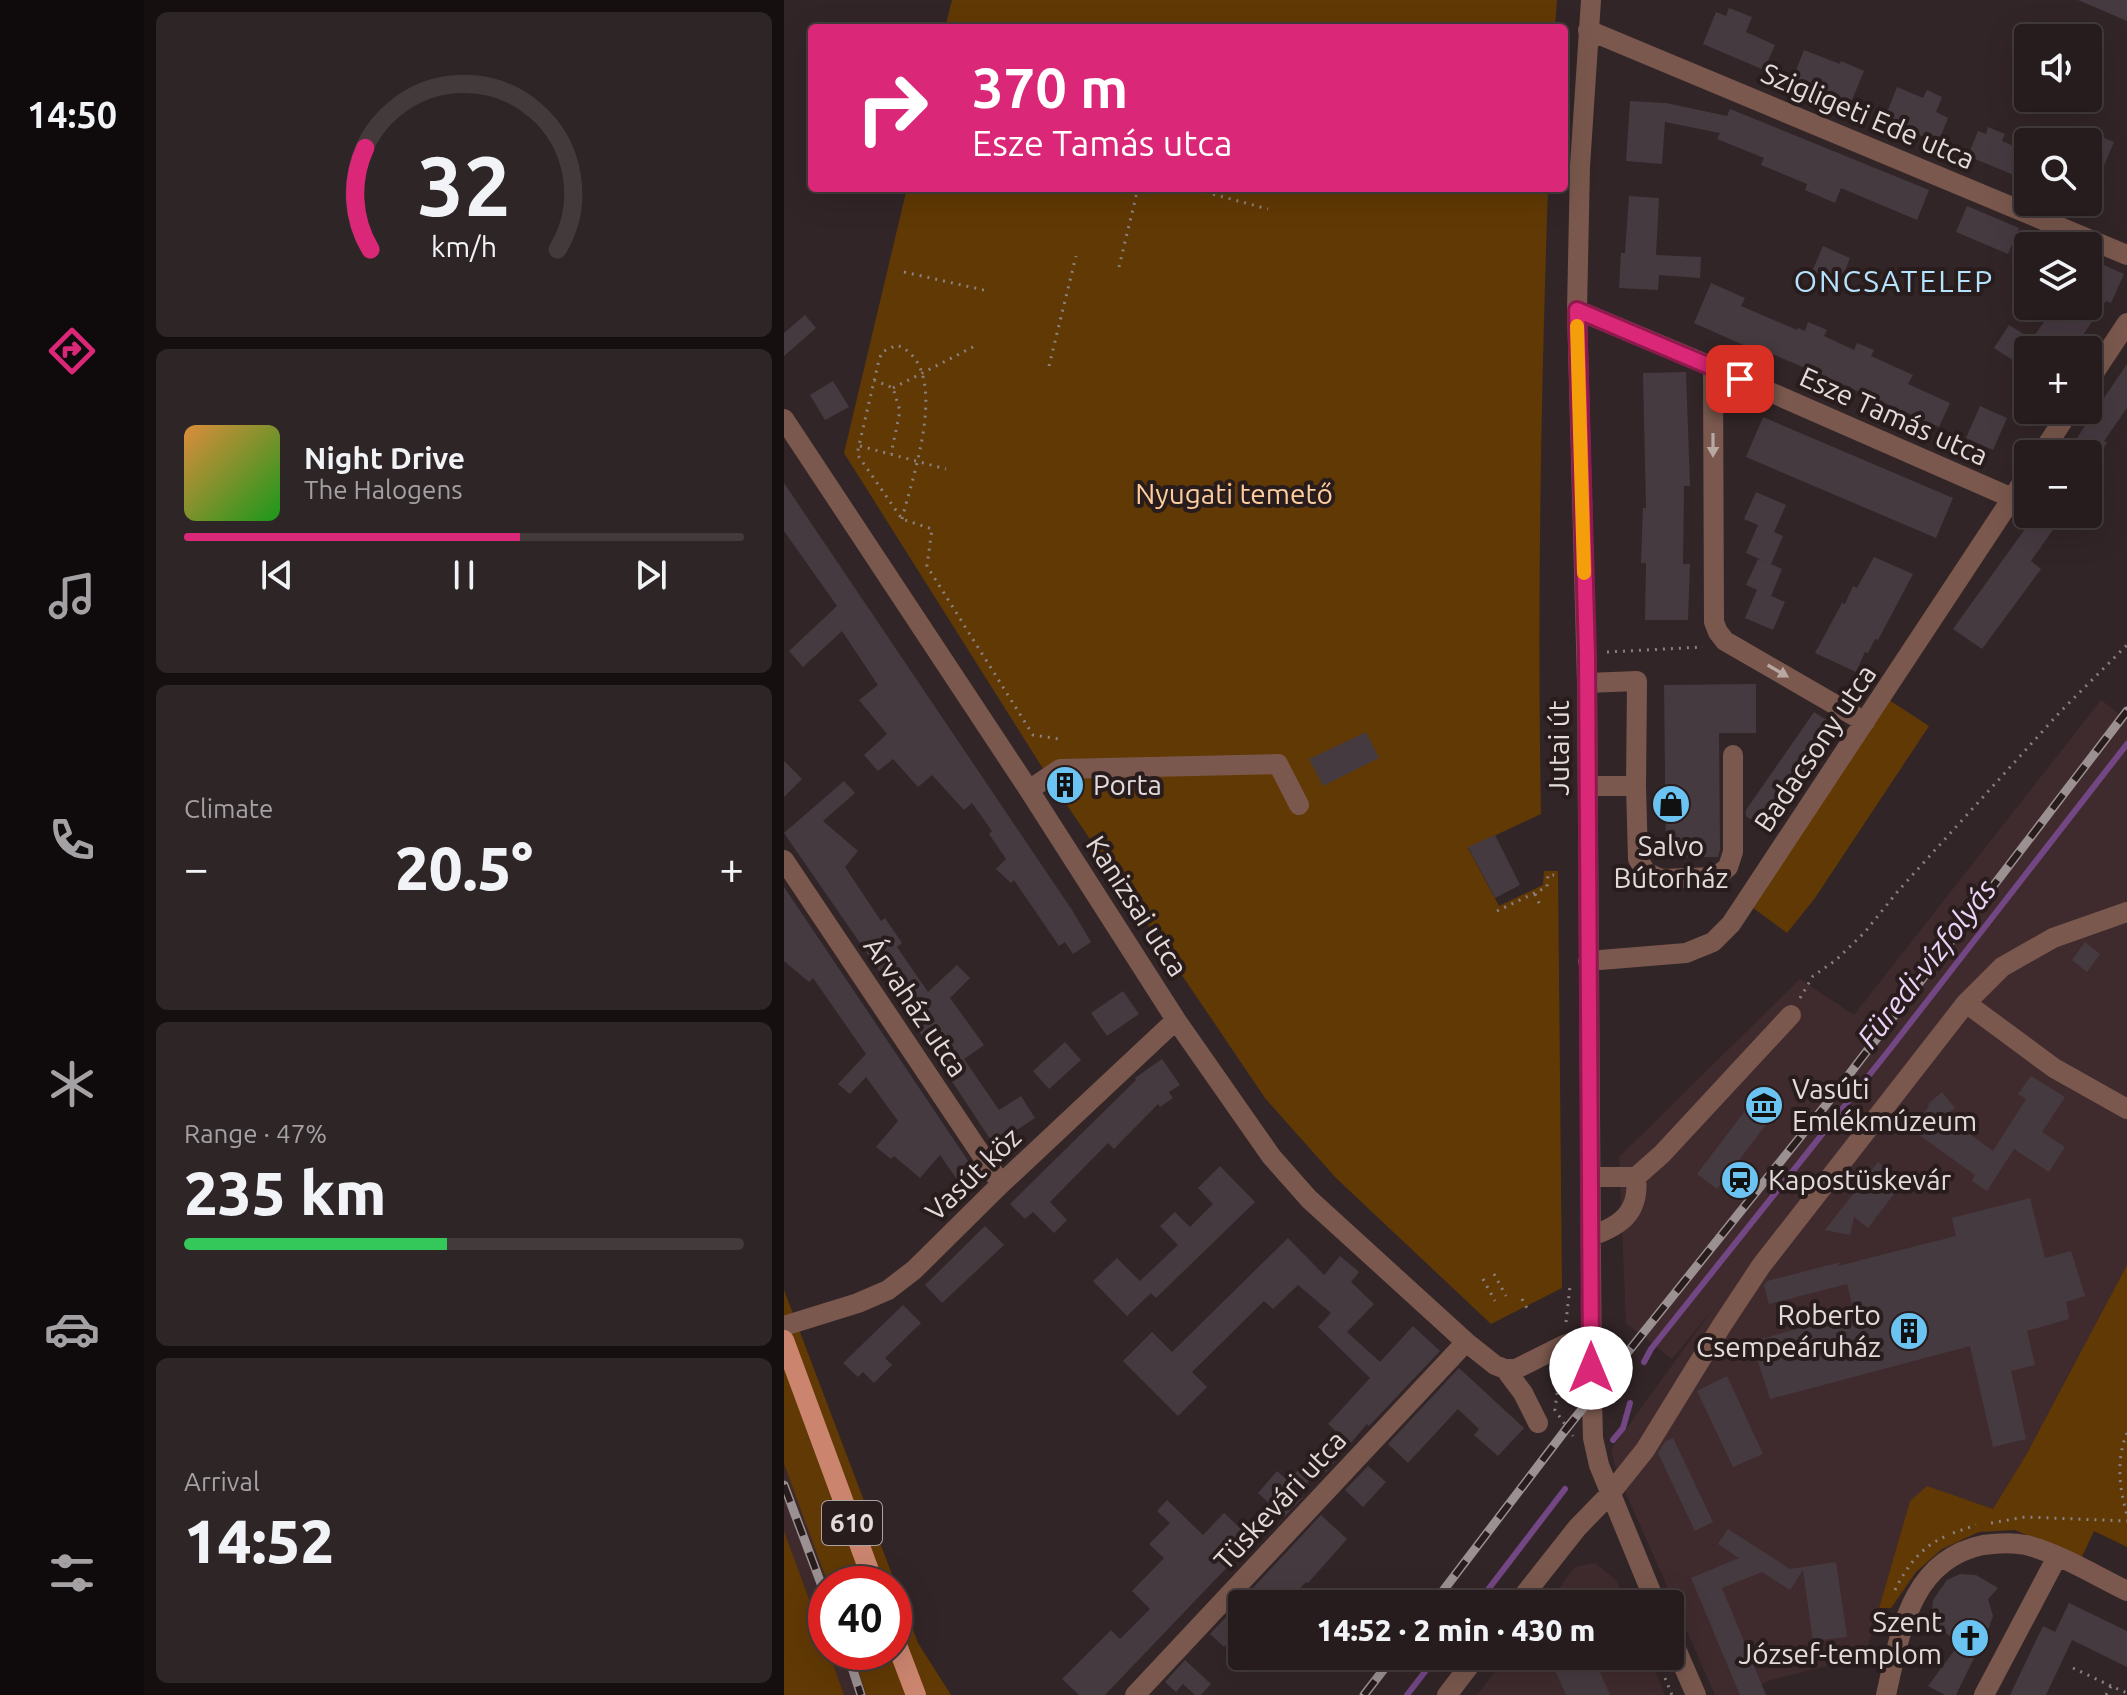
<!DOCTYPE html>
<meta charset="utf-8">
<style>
:root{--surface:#261c1d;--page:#2e2526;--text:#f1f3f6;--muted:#a4a1a4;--line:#423a3b;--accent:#db2777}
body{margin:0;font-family:Ubuntu,sans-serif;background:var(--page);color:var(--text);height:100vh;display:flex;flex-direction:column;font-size:30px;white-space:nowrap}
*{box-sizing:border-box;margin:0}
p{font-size:26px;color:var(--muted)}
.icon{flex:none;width:44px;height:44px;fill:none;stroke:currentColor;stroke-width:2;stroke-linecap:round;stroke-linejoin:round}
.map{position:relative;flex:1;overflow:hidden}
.sheet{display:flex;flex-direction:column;gap:12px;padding:12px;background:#150f10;width:640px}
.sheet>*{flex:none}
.top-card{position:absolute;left:24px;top:24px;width:760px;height:168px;border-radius:8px;box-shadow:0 8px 32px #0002,0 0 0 2px var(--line);background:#db2777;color:#fff;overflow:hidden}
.buttons{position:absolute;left:1230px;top:24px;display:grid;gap:16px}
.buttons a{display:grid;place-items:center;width:88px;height:88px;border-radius:8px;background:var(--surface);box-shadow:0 8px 32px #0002,0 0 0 2px var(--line);font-size:40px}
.speed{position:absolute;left:24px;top:1566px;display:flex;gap:16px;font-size:40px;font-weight:700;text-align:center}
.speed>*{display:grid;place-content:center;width:104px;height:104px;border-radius:50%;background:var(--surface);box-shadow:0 8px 32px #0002,0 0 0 2px var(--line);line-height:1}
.speed .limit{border:12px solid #d22;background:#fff;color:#111}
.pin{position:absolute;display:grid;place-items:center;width:68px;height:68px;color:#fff;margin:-34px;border-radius:16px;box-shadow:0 4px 12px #0006}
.me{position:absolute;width:88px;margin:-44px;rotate:0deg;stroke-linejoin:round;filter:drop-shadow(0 0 6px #0008)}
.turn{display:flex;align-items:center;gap:28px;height:168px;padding:0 32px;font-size:36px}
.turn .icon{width:104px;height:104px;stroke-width:2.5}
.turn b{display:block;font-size:56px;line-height:68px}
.big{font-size:60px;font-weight:800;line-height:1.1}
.sheet .tile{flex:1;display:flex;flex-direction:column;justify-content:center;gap:12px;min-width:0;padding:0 28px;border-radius:12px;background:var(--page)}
.sheet .dial{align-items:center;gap:0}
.dial svg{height:208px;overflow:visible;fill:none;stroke:var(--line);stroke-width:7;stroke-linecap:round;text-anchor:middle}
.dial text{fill:var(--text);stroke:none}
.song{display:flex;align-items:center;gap:24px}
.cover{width:96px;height:96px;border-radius:12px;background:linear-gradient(135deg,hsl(30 70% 55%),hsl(120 70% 35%))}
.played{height:8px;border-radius:4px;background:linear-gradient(90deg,var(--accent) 60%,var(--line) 60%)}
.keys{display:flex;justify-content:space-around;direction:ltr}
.heat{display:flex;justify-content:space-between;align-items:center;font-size:44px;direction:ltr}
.charge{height:12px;border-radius:6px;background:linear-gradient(90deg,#34c759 47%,var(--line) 0)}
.trip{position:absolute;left:444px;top:1590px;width:456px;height:80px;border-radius:8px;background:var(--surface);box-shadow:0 8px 32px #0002,0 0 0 2px var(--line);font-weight:800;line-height:80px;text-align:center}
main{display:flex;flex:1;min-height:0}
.tab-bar{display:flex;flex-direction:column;width:144px;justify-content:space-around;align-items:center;background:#0f0b0c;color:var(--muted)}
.tab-bar .icon{width:56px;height:56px}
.tab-bar .on{color:var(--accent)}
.tab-bar b{font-size:36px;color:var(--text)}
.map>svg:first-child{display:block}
.built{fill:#3f2b2e}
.green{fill:#613904}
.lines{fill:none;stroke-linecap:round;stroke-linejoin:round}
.stream{stroke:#734684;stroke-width:6}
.building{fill:#463a41}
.path{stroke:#8b8081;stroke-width:3;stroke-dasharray:2 6;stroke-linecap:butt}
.minor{stroke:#7a584d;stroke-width:20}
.major{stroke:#cb856f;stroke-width:20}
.rail-casing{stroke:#9b9192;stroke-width:9}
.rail{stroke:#281c1d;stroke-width:6;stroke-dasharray:18;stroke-linecap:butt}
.oneway{fill:#b9a7a2}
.route-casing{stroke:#8e194d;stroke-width:20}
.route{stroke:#db2777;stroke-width:14}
.slow{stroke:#f59e0b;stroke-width:14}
.labels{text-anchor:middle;stroke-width:8;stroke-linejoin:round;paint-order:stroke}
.shield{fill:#281c1d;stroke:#aba2a2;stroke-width:2}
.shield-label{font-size:26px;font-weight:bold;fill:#e3dbdb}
.street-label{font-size:28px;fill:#e3dbdb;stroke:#281c1d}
.park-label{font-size:28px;fill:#fecd9d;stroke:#281c1d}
.poi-label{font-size:28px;fill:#e3dbdb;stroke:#281c1d;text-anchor:start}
.neighbourhood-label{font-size:30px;letter-spacing:2px;fill:#b5e3fd;stroke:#281c1d}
.water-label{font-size:30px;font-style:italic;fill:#ecd2f6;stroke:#281c1d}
</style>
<main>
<nav class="tab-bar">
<b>14:50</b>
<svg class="icon on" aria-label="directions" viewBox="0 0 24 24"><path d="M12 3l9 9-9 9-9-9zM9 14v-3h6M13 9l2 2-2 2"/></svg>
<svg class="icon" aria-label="music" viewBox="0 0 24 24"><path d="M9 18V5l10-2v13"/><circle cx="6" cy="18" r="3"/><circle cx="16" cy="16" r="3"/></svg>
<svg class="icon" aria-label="phone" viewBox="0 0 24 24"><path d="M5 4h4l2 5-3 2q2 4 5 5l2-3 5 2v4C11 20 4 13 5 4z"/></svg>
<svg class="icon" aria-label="climate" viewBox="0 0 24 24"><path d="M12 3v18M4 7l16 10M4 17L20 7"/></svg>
<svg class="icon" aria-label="car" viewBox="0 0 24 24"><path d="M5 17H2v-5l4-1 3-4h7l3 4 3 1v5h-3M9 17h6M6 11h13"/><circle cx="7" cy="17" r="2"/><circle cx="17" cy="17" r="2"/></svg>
<svg class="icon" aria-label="filters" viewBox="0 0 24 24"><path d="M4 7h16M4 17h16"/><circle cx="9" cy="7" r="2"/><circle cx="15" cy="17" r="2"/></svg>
</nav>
<section class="sheet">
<div class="tile dial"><svg viewBox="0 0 100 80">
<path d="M14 69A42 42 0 1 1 86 69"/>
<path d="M14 69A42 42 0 0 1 12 30" stroke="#db2777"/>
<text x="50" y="56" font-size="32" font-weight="700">32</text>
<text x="50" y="72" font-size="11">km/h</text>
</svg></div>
<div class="tile">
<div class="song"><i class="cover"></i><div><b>Night Drive</b><p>The Halogens</p></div></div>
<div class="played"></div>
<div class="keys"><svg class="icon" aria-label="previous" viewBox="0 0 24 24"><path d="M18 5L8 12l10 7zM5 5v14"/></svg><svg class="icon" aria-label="pause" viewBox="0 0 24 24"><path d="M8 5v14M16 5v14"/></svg><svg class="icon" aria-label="next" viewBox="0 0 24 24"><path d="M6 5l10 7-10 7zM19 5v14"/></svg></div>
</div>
<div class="tile"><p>Climate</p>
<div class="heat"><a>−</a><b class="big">20.5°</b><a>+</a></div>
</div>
<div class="tile"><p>Range · 47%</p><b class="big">235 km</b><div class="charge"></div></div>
<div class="tile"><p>Arrival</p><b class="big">14:52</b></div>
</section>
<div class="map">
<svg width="1343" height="1695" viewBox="0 0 1343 1695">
<rect width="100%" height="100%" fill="#322527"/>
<!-- built -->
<path class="built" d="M1317 700 1343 720V1265L1242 1455 1209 1509 1143 1487 1126 1501 1081 1656 987 1680 954 1695H931L833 1473 827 1450 928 1310 888 1359 842 1323 835 1157 1016 979 1070 1015Z
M0 1464 44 1584H42V1645L0 1531Z
M811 1563 833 1581 843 1604H763L791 1567Z
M45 1652H69L82 1695H60Z
M723 1656H865L881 1695H693Z"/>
<!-- green -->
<path class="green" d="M168 0H773L771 28H161Z
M123 188H764C757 397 753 606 757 814L684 848 715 906 759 885 760 871H774L778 1288 707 1324 552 1178 481 1098 268 783 60 453Z
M1099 696 1145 726 1031 898 1003 933 961 902Z
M1343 1265V1547L1310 1531 1297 1559 1231 1530 1195 1532 1158 1549 1132 1572 1107 1608H1095L1126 1501 1143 1486 1209 1509 1242 1455Z
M0 1290 134 1643 167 1695H82L69 1652H110V1584H44L0 1464Z
M0 1531 42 1645V1652H45L60 1695H0Z"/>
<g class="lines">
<!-- stream -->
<path class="stream" d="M860 1362 867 1349 1106 1049 1343 744
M829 1440 839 1428 846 1403
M693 1604 781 1489
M623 1695 653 1656"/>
</g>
<!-- building -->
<path class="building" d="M1294 0H1343V21Z
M945 8 968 17 962 32 991 45 980 70 919 44 932 12 942 16Z
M1020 50 1056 64 1057 61 1080 71 1065 107 1007 83Z
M1113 87 1139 98 1143 90 1158 97 1152 112 1164 118 1154 143 1100 120Z
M846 101 882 103 943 116 946 109 1145 190 1133 220 1057 188 1051 203 1021 190 1023 184 977 165 980 158 933 139 936 133 881 122 878 164 842 161Z
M1204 127 1221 134 1218 141 1244 152V181L1184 156 1194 131 1202 134Z
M1310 134 1330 142 1304 203V148Z
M845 196 875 198 872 255 917 257 916 278 875 275 874 290 835 288 837 253H841Z
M1183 206 1235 228 1224 254 1172 232Z
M1039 246 1066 258 1052 293 1024 281Z
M1304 258 1340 274 1327 303 1322 301 1289 350H1244V370L1210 348 1225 325 1248 339 1271 306H1304Z
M927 283 961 298 957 306 1013 330 1014 328 1021 331 1024 322 1043 330 1040 336 1070 350 1073 343 1090 350 1087 356 1129 375 1124 384 1166 403 1155 427 1007 362 986 353 984 356 910 323Z
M21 315 32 328 0 356V333Z
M1343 364V408L1320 441 1323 443 1304 470V454H1282Z
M902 372 906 486H900L899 564H906L904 620H861L862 563H857L859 508H862L859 373Z
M49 381 65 407 41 420 26 395Z
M1196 406 1223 418 1209 450 1182 438Z
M979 417 1169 498 1152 538 962 457Z
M0 483 288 910 307 942 289 954 281 942 275 946 230 880 227 883 212 869 222 859 205 834 208 831 188 803 180 810 148 775 134 787 109 759 94 771 80 755 103 734 75 700 94 685 58 631 19 667 5 651 53 606 0 531Z
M972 492 1002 505 990 532 999 536 987 564 998 569 987 596 1001 602 989 630 961 618 973 590 962 585 974 559 982 562 962 553 974 525 960 519Z
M1246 514H1258L1273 524 1247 561 1257 569 1198 649 1169 629 1241 529 1237 527Z
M1090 557 1129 574 1094 640 1091 639 1084 653 1081 652 1072 672 1031 653 1058 603 1061 604 1069 586 1073 588Z
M972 684V733H935L936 850 934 857H882L880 685Z
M1030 712 1052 726 981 830 962 816V810Z
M582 732 595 758 539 786 525 759Z
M0 761 18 779 0 797Z
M60 781 71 793 39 821 74 851 61 867 97 921 101 918 118 943 113 947 144 992 173 965 186 978 166 998 200 1045 180 1059 215 1110 237 1096 251 1118 210 1145 96 972 0 833Z
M711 835 736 885 711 898 684 847Z
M0 887 199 1183 183 1194 156 1155 136 1178 110 1156 107 1159 92 1147 114 1121 82 1077 66 1094 54 1084 82 1054 29 978 25 982 0 961Z
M1301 942 1316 954 1303 972 1288 960Z
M339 991 355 1014 323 1036 307 1013Z
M281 1042 297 1060 265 1089 249 1071Z
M378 1059 396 1085 385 1092 389 1098 376 1107 374 1104 330 1149 324 1143 266 1202 283 1220 270 1233 249 1212 241 1219 226 1204 352 1080 351 1078Z
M1247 1076 1281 1097 1258 1132 1281 1147 1265 1172 1230 1149 1203 1191 1188 1181 1191 1175 1128 1130 1145 1106 1144 1104 1158 1092 1171 1108 1161 1116 1209 1151 1242 1099 1234 1094Z
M967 1103 987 1118 933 1189 913 1174Z
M1094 1162 1119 1182 1084 1228 1070 1217 1066 1235 1041 1230Z
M436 1166 471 1202 372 1298 367 1293 343 1316 309 1281 333 1258 356 1281 394 1245 376 1226 391 1212 406 1227 429 1204 414 1188Z
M1246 1198 1261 1258 1287 1251 1301 1296 1282 1302 1285 1319 1243 1331 1251 1365 1227 1371 1242 1439 1209 1447 1186 1346 986 1399 968 1342 1070 1312 1063 1284 985 1304 980 1285 983 1281 1057 1262 1054 1266 1172 1236 1168 1218Z
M201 1226 220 1245 158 1303 141 1285Z
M504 1238 540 1275 556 1256 575 1272 567 1282 590 1304 563 1332 596 1362 629 1326 656 1351 585 1426 583 1424 542 1472 540 1470 536 1475 533 1472 513 1494 518 1498 500 1517 474 1493 493 1471 504 1481 551 1430 544 1424 586 1378 534 1327 547 1313 514 1285 489 1309 480 1301 408 1372 423 1387 394 1416 339 1361 368 1332 388 1352Z
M119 1305 137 1323 101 1358 108 1365 90 1383 79 1372 74 1377 59 1363Z
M675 1368 740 1428 714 1456 690 1435 695 1429 674 1409 624 1463 604 1444Z
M943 1376 979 1454 949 1467 913 1391Z
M889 1438 929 1522 911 1531 874 1453 881 1442Z
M584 1466 602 1482 579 1507 561 1490Z
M383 1500 419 1535 440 1513 469 1540 321 1695H295L278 1679 327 1630 336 1639 366 1609 348 1591 380 1558 365 1544 386 1523 373 1511Z
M537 1515 563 1539 524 1583 522 1582 501 1604H458V1628L440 1647 426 1634Z
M944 1529 1006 1569 1052 1562 1063 1637 1029 1641 1019 1570 1006 1590 978 1572 938 1588 982 1695H956L907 1578 955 1558 934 1544Z
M1176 1574 1192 1575 1214 1588 1204 1599 1209 1616 1205 1627 1172 1695H1161L1144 1686 1175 1644 1154 1626 1148 1613 1149 1600 1163 1580Z
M1285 1603 1343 1631V1667L1288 1640 1262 1695H1226L1259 1626 1271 1632Z
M797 1656H809L826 1695H782L770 1668Z
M401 1660 427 1684 417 1695H411L399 1684 392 1692 381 1682Z"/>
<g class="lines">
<!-- path -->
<path class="path" d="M406 188 484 209
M335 267 354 188
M120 272 204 291
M265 366 292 256
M90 380 109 388 116 411 107 454
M109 388 191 346
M76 446 162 469
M118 519C128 478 169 367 113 345L98 352 95 360 73 454 118 519 148 529 143 566 249 735 275 739
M823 652 919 647
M751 894 756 905
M713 911 763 887 764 875H770
M1016 998 1029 976 1052 960 1081 932 1114 891 1276 712 1343 645
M710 1274 722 1296
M699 1279 711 1301
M738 1299 745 1312
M782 1322 786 1286
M776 1369 771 1410 789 1436
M1343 1433C1332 1460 1335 1487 1343 1515
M1207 1523 1241 1517 1343 1521
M1169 1533 1192 1525
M1111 1590C1123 1566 1137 1547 1162 1536
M1289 1668 1327 1686
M881 1678 888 1695
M1322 1695 1327 1686 1343 1693"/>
<!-- minor -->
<path class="minor" d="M807 0 796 166 793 310 803 683 808 1400 809 1438 815 1465 872 1604
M804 30 1343 255
M793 310 929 367 1228 498
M929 367 930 622 934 632 941 641 1081 722
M1304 382 1343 323
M0 419 245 790 392 1020 487 1156 525 1199 682 1342 711 1365 721 1369H732L780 1345 807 1336
M1257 454 1286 410
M803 683 853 681 852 786H804
M852 786 854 859 862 872 877 879 932 877 944 867 949 852V755
M245 790 276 769 494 764 515 805
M0 860 217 1184
M804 961 902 953 929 942 947 924 1244 474
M1182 1003 1270 1068 1343 1109
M806 1177H852C856 1212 837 1226 807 1236
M852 1177 878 1154 1007 1015
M0 1326 74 1303 104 1290 130 1270 217 1184 392 1020
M721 1369 739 1393 754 1423
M733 1604 793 1528 825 1495 861 1450 938 1325 977 1266 1182 1003 1218 967 1269 938 1343 912
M886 1635 912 1695
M351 1695 682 1342
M663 1695 693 1656
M1102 1695C1116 1634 1126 1560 1199 1545 1213 1543 1228 1542 1242 1545 1277 1554 1310 1575 1343 1591
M1200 1695 1273 1557"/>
<!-- major -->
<path class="major" d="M0 1340 90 1584
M110 1637 132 1695"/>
<defs>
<path id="rail" d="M0 1485 42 1597
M649 1604 783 1428 1041 1106 1343 711
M63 1652 77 1695
M580 1695 610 1656"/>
</defs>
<!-- rail casing -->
<use href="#rail" class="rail-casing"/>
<!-- rail -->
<use href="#rail" class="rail"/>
</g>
<!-- one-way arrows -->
<defs><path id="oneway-solid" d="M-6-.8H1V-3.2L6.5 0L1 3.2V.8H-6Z" transform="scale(2)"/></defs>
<g class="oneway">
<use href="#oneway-solid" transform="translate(929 445) rotate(90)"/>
<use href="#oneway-solid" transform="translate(994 671) rotate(30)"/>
</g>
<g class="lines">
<defs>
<path id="route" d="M807 1368 803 654 793 310 956 379"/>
</defs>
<!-- route casing -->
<use href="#route" class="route-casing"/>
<!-- route -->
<use href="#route" class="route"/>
<!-- slow -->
<path class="slow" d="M793 326 800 573"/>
</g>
<!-- icons -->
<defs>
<symbol id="building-disc" viewBox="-11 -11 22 22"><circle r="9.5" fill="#6bc3f2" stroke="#281c1d"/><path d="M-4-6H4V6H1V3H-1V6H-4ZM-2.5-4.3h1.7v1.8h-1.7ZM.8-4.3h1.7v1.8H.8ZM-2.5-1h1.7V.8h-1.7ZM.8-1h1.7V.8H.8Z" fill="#111"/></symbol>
<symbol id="shop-disc" viewBox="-11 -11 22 22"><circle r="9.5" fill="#6bc3f2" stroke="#281c1d"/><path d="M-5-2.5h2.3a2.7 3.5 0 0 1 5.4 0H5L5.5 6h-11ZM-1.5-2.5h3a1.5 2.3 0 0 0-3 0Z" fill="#111"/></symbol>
<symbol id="museum-disc" viewBox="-11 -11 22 22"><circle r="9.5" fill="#6bc3f2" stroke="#281c1d"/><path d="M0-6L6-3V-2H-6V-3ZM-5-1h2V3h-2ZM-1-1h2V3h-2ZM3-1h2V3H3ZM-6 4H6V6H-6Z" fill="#111"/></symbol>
<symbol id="station-disc" viewBox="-11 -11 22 22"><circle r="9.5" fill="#6bc3f2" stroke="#281c1d"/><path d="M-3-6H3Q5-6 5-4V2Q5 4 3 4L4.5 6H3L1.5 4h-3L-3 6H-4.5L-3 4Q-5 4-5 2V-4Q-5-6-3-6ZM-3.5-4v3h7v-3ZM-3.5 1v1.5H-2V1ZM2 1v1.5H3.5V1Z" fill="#111"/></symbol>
<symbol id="church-disc" viewBox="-11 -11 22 22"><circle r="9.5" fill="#6bc3f2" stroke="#281c1d"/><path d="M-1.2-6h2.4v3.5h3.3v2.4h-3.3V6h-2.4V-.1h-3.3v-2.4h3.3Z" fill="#111"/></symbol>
</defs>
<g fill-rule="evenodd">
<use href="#building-disc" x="259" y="763" width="44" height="44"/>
<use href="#shop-disc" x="865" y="782" width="44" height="44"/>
<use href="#museum-disc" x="958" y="1083" width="44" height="44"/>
<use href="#station-disc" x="934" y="1158" width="44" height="44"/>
<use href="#building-disc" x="1103" y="1309" width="44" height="44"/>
<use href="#church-disc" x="1164" y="1616" width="44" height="44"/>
</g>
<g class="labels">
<!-- shield labels -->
<rect class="shield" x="38" y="1501" width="60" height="44" rx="6"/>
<g class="shield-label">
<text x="68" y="1532">610</text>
</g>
<!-- street labels -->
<g class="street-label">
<text transform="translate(1084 116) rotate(23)" y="10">Szigligeti Ede utca</text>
<text transform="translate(1110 416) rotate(24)" y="10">Esze Tamás utca</text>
<text transform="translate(775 748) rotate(-90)" y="10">Jutai út</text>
<text transform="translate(1031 748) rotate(-56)" y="10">Badacsony utca</text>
<text transform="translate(353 906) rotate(57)" y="10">Kanizsai utca</text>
<text transform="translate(132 1007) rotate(56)" y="10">Árvaház utca</text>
<text transform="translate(189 1174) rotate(-44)" y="10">Vasút köz</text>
<text transform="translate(496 1500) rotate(-47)" y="10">Tüskevári utca</text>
</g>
<!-- park labels -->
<g class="park-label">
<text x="450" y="504">Nyugati temető</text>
</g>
<!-- poi labels -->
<g class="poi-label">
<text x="309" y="795">Porta</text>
<text x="887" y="856" text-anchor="middle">Salvo<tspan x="887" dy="32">Bútorház</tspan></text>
<text x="1008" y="1099">Vasúti<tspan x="1008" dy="32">Emlékmúzeum</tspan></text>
<text x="984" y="1190">Kapostüskevár</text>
<text x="1097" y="1325" text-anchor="end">Roberto<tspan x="1097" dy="32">Csempeáruház</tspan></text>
<text x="1158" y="1632" text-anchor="end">Szent<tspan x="1158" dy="32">József-templom</tspan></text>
</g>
<!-- neighbourhood labels -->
<g class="neighbourhood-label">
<text x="1110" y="292">ONCSATELEP</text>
</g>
<!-- water labels -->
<g class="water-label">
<text transform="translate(1143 964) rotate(-52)" y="10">Füredi-vízfolyás</text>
</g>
</g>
</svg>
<div class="buttons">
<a><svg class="icon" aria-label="sound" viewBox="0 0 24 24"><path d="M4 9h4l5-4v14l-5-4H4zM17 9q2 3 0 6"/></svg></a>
<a><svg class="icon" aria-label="search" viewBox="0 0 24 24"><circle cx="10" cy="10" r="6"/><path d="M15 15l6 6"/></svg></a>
<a><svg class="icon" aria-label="layers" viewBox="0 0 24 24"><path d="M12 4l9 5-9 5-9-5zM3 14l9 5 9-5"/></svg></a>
<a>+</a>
<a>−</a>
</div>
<div class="speed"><div class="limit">40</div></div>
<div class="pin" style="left:956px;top:379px;background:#d93025"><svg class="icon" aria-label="arrive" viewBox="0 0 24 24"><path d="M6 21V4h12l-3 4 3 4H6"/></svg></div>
<svg class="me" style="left:807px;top:1368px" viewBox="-20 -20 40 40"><circle r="19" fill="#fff"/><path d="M0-13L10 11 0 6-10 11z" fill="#db2777"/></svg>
<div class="trip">14:52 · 2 min · 430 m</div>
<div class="top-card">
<div class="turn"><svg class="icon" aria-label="right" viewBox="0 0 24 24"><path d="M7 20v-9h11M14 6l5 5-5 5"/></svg><div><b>370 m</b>Esze Tamás utca</div></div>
</div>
</div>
</main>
